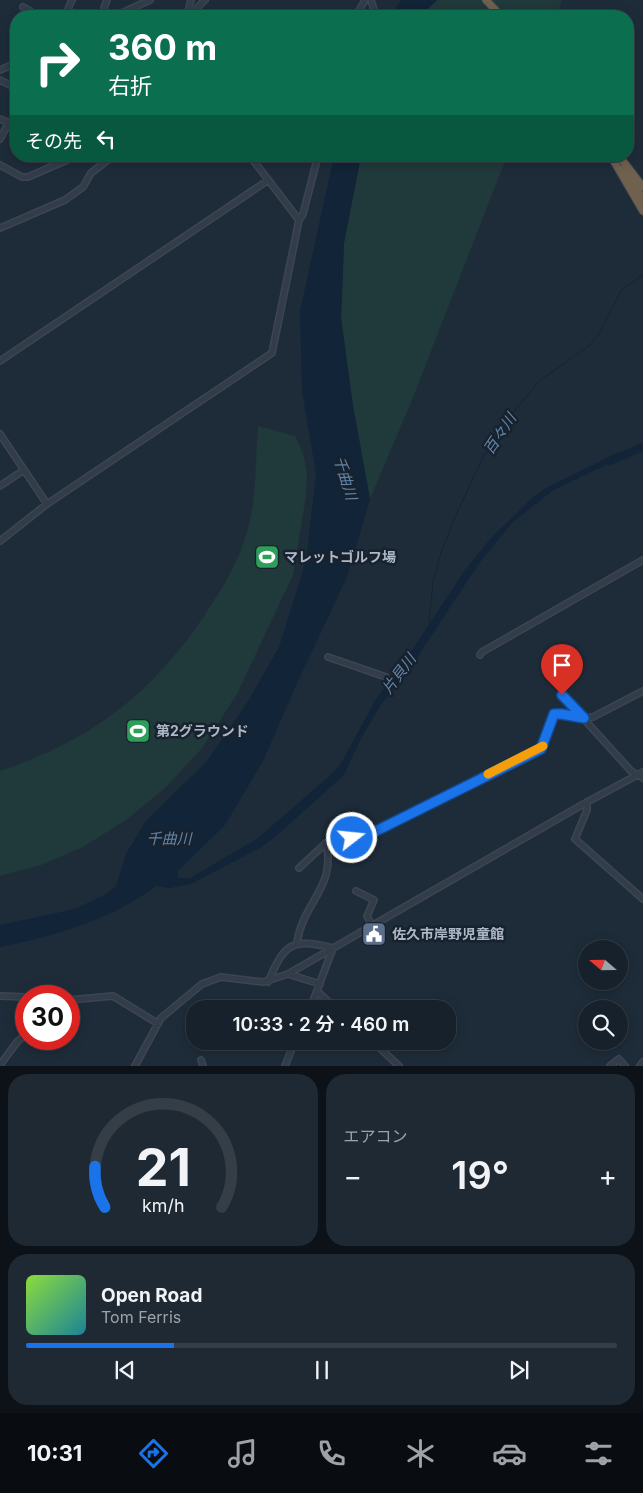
<!DOCTYPE html>
<html lang="ja">
<meta charset="utf-8">
<style>
:root{--surface:#16212b;--page:#1f2933;--text:#f1f3f6;--muted:#9ea3a9;--line:#353e47;--accent:#1a73e8}
body{margin:0;font-family:Inter,"Noto Sans JP",sans-serif;background:var(--page);color:var(--text);height:100vh;display:flex;flex-direction:column;font-size:19px;white-space:nowrap}
*{box-sizing:border-box;margin:0}
p{font-size:16px;color:var(--muted)}
.icon{flex:none;width:28px;height:28px;fill:none;stroke:currentColor;stroke-width:2;stroke-linecap:round;stroke-linejoin:round}
.map{position:relative;height:1066px;overflow:hidden}
.side{display:flex;flex-direction:column;gap:8px;padding:8px;background:#0c1218;flex:1}
.side>*{flex:none}
.top-card{position:absolute;left:10px;top:10px;width:624px;height:152px;border-radius:20px;box-shadow:0 2px 12px #0003,0 0 0 1px var(--line);background:#0b6e4f;color:#fff;overflow:hidden}
.needle{width:32px;rotate:290deg}
.fabs{position:absolute;left:578px;top:940px;display:grid;gap:10px}
.fabs a{display:grid;place-items:center;width:50px;height:50px;border-radius:50%;background:var(--surface);box-shadow:0 2px 12px #0003,0 0 0 1px var(--line);font-size:25px}
.speed{position:absolute;left:15px;top:985px;display:flex;gap:10px;font-size:25px;font-weight:700;text-align:center}
.speed>*{display:grid;place-content:center;width:65px;height:65px;border-radius:50%;background:var(--surface);box-shadow:0 2px 12px #0003,0 0 0 1px var(--line);line-height:1}
.speed .limit{border:8px solid #d22;background:#fff;color:#111}
.pin{position:absolute;display:grid;place-items:center;width:42px;height:42px;color:#fff;margin:-51px -21px;border-radius:50% 50% 50% 0;rotate:-45deg;box-shadow:0 0 5px #0007}
.pin .icon{rotate:45deg}
.me{position:absolute;width:55px;margin:-28px;rotate:74deg;stroke-linejoin:round;filter:drop-shadow(0 0 4px #0008)}
.turn{display:flex;align-items:center;gap:18px;height:105px;padding:0 15px;font-size:22px}
.turn .icon{width:65px;height:65px;stroke-width:2.5}
.turn b{display:block;font-size:35px;line-height:42px}
.then{display:flex;align-items:center;height:48px;padding:0 15px;background:#0003;gap:10px;font-size:19px}
.big{font-size:38px;font-weight:600;line-height:1.1}
.side .widget{flex:1;display:flex;flex-direction:column;justify-content:center;gap:8px;min-width:0;padding:0 18px;border-radius:20px;background:var(--page)}
.side .dial{align-items:center;gap:0}
.dial svg{height:130px;overflow:visible;fill:none;stroke:var(--line);stroke-width:7;stroke-linecap:round;text-anchor:middle}
.dial text{fill:var(--text);stroke:none}
.song{display:flex;align-items:center;gap:15px}
.cover{width:60px;height:60px;border-radius:8px;background:linear-gradient(135deg,hsl(90 70% 55%),hsl(190 70% 35%))}
.played{height:5px;border-radius:2px;background:linear-gradient(90deg,var(--accent) 25%,var(--line) 25%)}
.keys{display:flex;justify-content:space-around;direction:ltr}
.heat{display:flex;justify-content:space-between;align-items:center;font-size:28px;direction:ltr}
.side .tiles{flex:1;display:grid;gap:8px;grid-template-columns:1fr 1fr}
.widget:last-child{grid-column:span 2}
.trip{position:absolute;left:186px;top:1000px;width:270px;height:50px;border-radius:20px;background:var(--surface);box-shadow:0 2px 12px #0003,0 0 0 1px var(--line);font-weight:600;line-height:50px;text-align:center}
.tabs{display:flex;height:80px;justify-content:space-around;align-items:center;background:#090d11;color:var(--muted)}
.tabs .icon{width:35px;height:35px}
.tabs .selected{color:var(--accent)}
.tabs b{font-size:22px;color:var(--text)}
.map>svg:first-child{display:block}
.green{fill:#20393a}
.water{fill:#122437}
.lines{fill:none;stroke-linecap:round;stroke-linejoin:round}
.stream{stroke:#122437;stroke-width:1}
.river{stroke:#122437;stroke-width:8}
.minor-casing{stroke:#3c4653;stroke-width:8}
.highway-casing{stroke:#3d4854;stroke-width:9}
.minor{stroke:#323d49;stroke-width:5}
.highway{stroke:#70604e;stroke-width:7}
.route-casing{stroke:#114b97;stroke-width:12}
.route{stroke:#1a73e8;stroke-width:9}
.slow{stroke:#f59e0b;stroke-width:9}
.labels{text-anchor:middle;stroke-width:5;stroke-linejoin:round;paint-order:stroke}
.poi-label{font-size:14px;font-weight:bold;fill:#acb8c6;stroke:#18222e;text-anchor:start}
.water-label{font-size:15px;font-style:italic;fill:#6285a9;stroke:#18222e}
</style>
<div class="map">
<svg width="643" height="1066" viewBox="0 0 643 1066">
<rect width="100%" height="100%" fill="#1e2c39"/>
<!-- green -->
<path class="green" d="M437 0H562L556 16H420Z
M361 156H507L412 400 370 499 353 406 341 318 344 243Z
M258 426 295 436 304 456 307 474 306 496 293 575 237 694 203 747 165 788 126 820 83 847 41 865 0 876V771C91 740 150 696 204 616 222 589 238 563 247 532 257 498 255 461 258 426Z"/>
<!-- water -->
<path class="water" d="M401 0H437L420 16H391Z
M334 156H361L344 243 341 318 353 406 370 499 347 577 298 681 263 761 225 825 178 871V878H190L257 839 334 772 344 758 376 699 399 670 465 570 491 538 533 497 546 488 617 453 620 458 552 491 512 523 480 562 408 671 382 703 361 738 344 775 275 837 260 848 191 884 170 888 156 886C111 920 55 936 0 947V925L75 909 108 893 116 886 126 854 145 822 207 761 247 703 279 647 306 561 316 473 302 391 300 311Z"/>
<g class="lines">
<!-- stream -->
<path class="stream" d="M429 626 433 581 441 553 455 517 483 457 502 426 539 381 589 346 599 334 622 289 643 275"/>
<!-- river -->
<path class="river" d="M610 461 643 447"/>
<defs>
<path id="minor" d="M23 7 35 14 34 16
M65 16 72 0
M106 16 104 8 107 0
M115 16 150 0
M187 16 191 0
M196 16 198 7 205 0
M356 16 365 0
M371 16 374 10 371 0
M0 70 16 63
M0 80 16 88
M0 119 7 122V126
M0 139 7 126 16 131
M61 156 67 160 73 156
M250 156 299 220
M0 165 22 177H28L67 160
M0 228 65 200 83 187 91 173 113 156
M0 361 267 181
M0 434 47 504
M0 486 24 470
M0 541 47 504 272 353 299 220 303 214 318 156
M480 655 482 652 643 560
M328 657 386 677
M562 695 631 771 643 778
M587 802V810L575 839 643 899
M299 868 326 843 365 837 541 749 554 715C567 713 579 720 593 717L643 691
M356 891 374 900 367 916 372 926
M297 943C302 903 337 887 326 843
M288 974 320 984
M268 982C285 943 291 938 333 948L310 1009
M317 991 336 1009
M0 996 26 997
M69 1000 113 996 157 1023
M372 1041 399 1066
M201 1060 203 1066
M0 1065 17 1042 26 1034
M135 1066 161 1018 202 984 221 977 263 982 288 974 587 802 643 772
M285 1066 295 1041
M610 1066 619 1059 625 1066
M640 1066 643 1062"/>
<path id="highway" d="M486 0 501 16
M611 156 643 211
M619 156 643 187
M623 169 643 199"/>
</defs>
<!-- minor casing -->
<use href="#minor" class="minor-casing"/>
<!-- highway casing -->
<use href="#highway" class="highway-casing"/>
<!-- minor -->
<use href="#minor" class="minor"/>
<!-- highway -->
<use href="#highway" class="highway"/>
</g>
<g class="lines">
<defs>
<path id="route" d="M352 838 364 837 541 749 554 714H561L584 718 562 695"/>
</defs>
<!-- route casing -->
<use href="#route" class="route-casing"/>
<!-- route -->
<use href="#route" class="route"/>
<!-- slow -->
<path class="slow" d="M488 774 543 746"/>
</g>
<!-- icons -->
<defs>
<symbol id="stadium-square" viewBox="-11 -11 22 22"><rect x="-9" y="-9" width="18" height="18" rx="4" fill="#2e9e5b" stroke="#18222e"/><path d="M0-5a6.5 5 0 1 0 0 10a6.5 5 0 1 0 0-10ZM-3.5-1.8h7v3.6h-7Z" fill="#fff"/></symbol>
<symbol id="civic-square" viewBox="-11 -11 22 22"><rect x="-9" y="-9" width="18" height="18" rx="4" fill="#5c6f8a" stroke="#18222e"/><path d="M-.6-6.5H3V-4.5H.6V-3L4-1V1h2V6H-6V1h2V-1L-.6-3ZM-1.2 2.5V6h2.4V2.5Z" fill="#fff"/></symbol>
</defs>
<g fill-rule="evenodd">
<use href="#stadium-square" x="253" y="543" width="28" height="28"/>
<use href="#stadium-square" x="124" y="717" width="28" height="28"/>
<use href="#civic-square" x="360" y="920" width="28" height="28"/>
</g>
<g class="labels">
<!-- poi labels -->
<g class="poi-label">
<text x="284" y="562">マレットゴルフ場</text>
<text x="156" y="736">第2グラウンド</text>
<text x="392" y="939">佐久市岸野児童館</text>
</g>
<!-- water labels -->
<g class="water-label">
<text transform="translate(500 434) rotate(-56)" y="5">百々川</text>
<text transform="translate(345 478) rotate(73)" y="5">千曲川</text>
<text transform="translate(399 674) rotate(-53)" y="5">片貝川</text>
<text x="169" y="844">千曲川</text>
</g>
</g>
</svg>
<div class="fabs">
<a><svg class="needle" viewBox="-14 -14 28 28"><path d="M0-13l5 13h-10z" fill="#e53935"/><path d="M0 13l5-13h-10z" fill="#9ea3a9"/></svg></a>
<a><svg class="icon" aria-label="search" viewBox="0 0 24 24"><circle cx="10" cy="10" r="6"/><path d="M15 15l6 6"/></svg></a>
</div>
<div class="speed"><div class="limit">30</div></div>
<div class="pin" style="left:562px;top:695px;background:#d93025"><svg class="icon" aria-label="arrive" viewBox="0 0 24 24"><path d="M6 21V4h12l-3 4 3 4H6"/></svg></div>
<svg class="me" style="left:352px;top:838px" viewBox="-20 -20 40 40"><circle r="17" fill="#1a73e8" stroke="#fff" stroke-width="3"/><path d="M0-11L8 9 0 5-8 9z" fill="#fff"/></svg>
<div class="trip">10:33 · 2 分 · 460 m</div>
<div class="top-card">
<div class="turn"><svg class="icon" aria-label="right" viewBox="0 0 24 24"><path d="M7 20v-9h11M14 6l5 5-5 5"/></svg><div><b>360 m</b>右折</div></div>
<div class="then">その先<svg class="icon" aria-label="left" viewBox="0 0 24 24"><path d="M17 20v-9H6M10 6l-5 5 5 5"/></svg></div>
</div>
</div>
<section class="side">
<div class="tiles">
<div class="widget dial"><svg viewBox="0 0 100 80">
<path d="M14 69A42 42 0 1 1 86 69"/>
<path d="M14 69A42 42 0 0 1 8 44" stroke="#1a73e8"/>
<text x="50" y="56" font-size="32" font-weight="700">21</text>
<text x="50" y="72" font-size="11">km/h</text>
</svg></div>
<div class="widget"><p>エアコン</p>
<div class="heat"><a>−</a><b class="big">19°</b><a>+</a></div>
</div>
<div class="widget">
<div class="song"><i class="cover"></i><div><b>Open Road</b><p>Tom Ferris</p></div></div>
<div class="played"></div>
<div class="keys"><svg class="icon" aria-label="previous" viewBox="0 0 24 24"><path d="M18 5L8 12l10 7zM5 5v14"/></svg><svg class="icon" aria-label="pause" viewBox="0 0 24 24"><path d="M8 5v14M16 5v14"/></svg><svg class="icon" aria-label="next" viewBox="0 0 24 24"><path d="M6 5l10 7-10 7zM19 5v14"/></svg></div>
</div>
</div>
</section>
<nav class="tabs">
<b>10:31</b>
<svg class="icon selected" aria-label="directions" viewBox="0 0 24 24"><path d="M12 3l9 9-9 9-9-9zM9 14v-3h6M13 9l2 2-2 2"/></svg>
<svg class="icon" aria-label="music" viewBox="0 0 24 24"><path d="M9 18V5l10-2v13"/><circle cx="6" cy="18" r="3"/><circle cx="16" cy="16" r="3"/></svg>
<svg class="icon" aria-label="phone" viewBox="0 0 24 24"><path d="M5 4h4l2 5-3 2q2 4 5 5l2-3 5 2v4C11 20 4 13 5 4z"/></svg>
<svg class="icon" aria-label="climate" viewBox="0 0 24 24"><path d="M12 3v18M4 7l16 10M4 17L20 7"/></svg>
<svg class="icon" aria-label="car" viewBox="0 0 24 24"><path d="M5 17H2v-5l4-1 3-4h7l3 4 3 1v5h-3M9 17h6M6 11h13"/><circle cx="7" cy="17" r="2"/><circle cx="17" cy="17" r="2"/></svg>
<svg class="icon" aria-label="filters" viewBox="0 0 24 24"><path d="M4 7h16M4 17h16"/><circle cx="9" cy="7" r="2"/><circle cx="15" cy="17" r="2"/></svg>
</nav>
